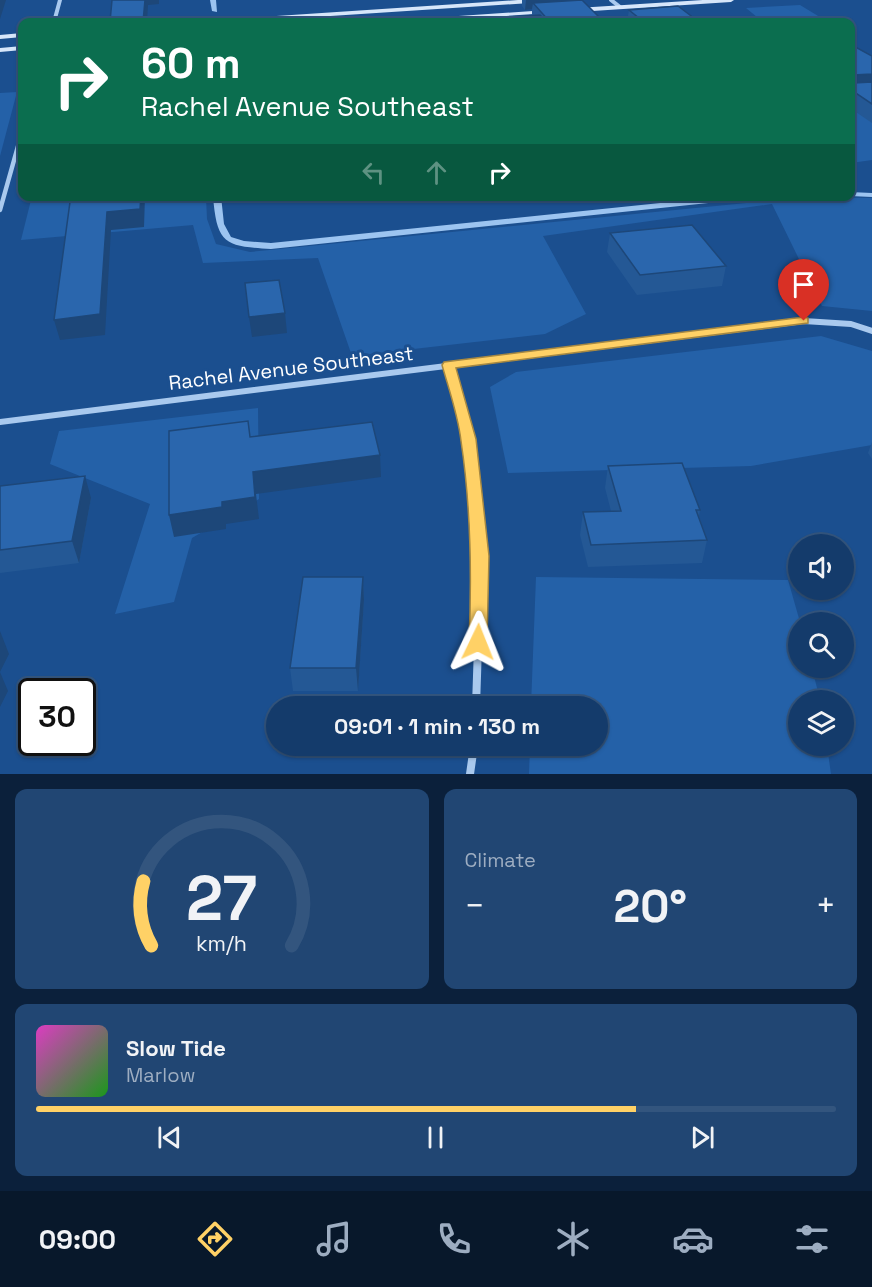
<!DOCTYPE html>
<meta charset="utf-8">
<style>
:root{--surface:#143b6b;--page:#214673;--text:#f1f3f6;--muted:#9dadc1;--line:#33557e;--accent:#ffd166}
body{margin:0;font-family:"Space Grotesk",sans-serif;background:var(--page);color:var(--text);height:100vh;display:flex;flex-direction:column;font-size:22px;white-space:nowrap}
*{box-sizing:border-box;margin:0}
p{font-size:20px;color:var(--muted)}
.icon{flex:none;width:33px;height:33px;fill:none;stroke:currentColor;stroke-width:2;stroke-linecap:round;stroke-linejoin:round}
.map{position:relative;height:774px;overflow:hidden}
.drawer{display:flex;flex-direction:column;gap:15px;padding:15px;background:#0b203b;flex:1}
.drawer>*{flex:none}
.hud{position:absolute;left:18px;top:18px;width:837px;height:183px;border-radius:12px;box-shadow:0 2px 4px #0004,0 0 0 2px var(--line);background:#0b6e4f;color:#fff;overflow:hidden}
.tools{position:absolute;left:788px;top:534px;display:grid;gap:12px}
.tools a{display:grid;place-items:center;width:66px;height:66px;border-radius:50%;background:var(--surface);box-shadow:0 2px 4px #0004,0 0 0 2px var(--line);font-size:30px}
.speed{position:absolute;left:18px;top:678px;display:flex;gap:12px;font-size:30px;font-weight:700;text-align:center}
.speed>*{display:grid;place-content:center;width:78px;height:78px;border-radius:50%;background:var(--surface);box-shadow:0 2px 4px #0004,0 0 0 2px var(--line);line-height:1}
.speed .limit{border:3px solid #111;border-radius:9px;background:#fff;color:#111}
.pin{position:absolute;display:grid;place-items:center;width:51px;height:51px;color:#fff;margin:-62px -26px;border-radius:50% 50% 50% 0;rotate:-45deg;box-shadow:0 0 6px #0007}
.pin .icon{rotate:45deg}
.me{position:absolute;width:66px;margin:-33px;rotate:2deg;stroke-linejoin:round;filter:drop-shadow(0 0 4px #0008)}
.turn{display:flex;align-items:center;gap:21px;height:126px;padding:0 24px;font-size:27px}
.turn .icon{width:78px;height:78px;stroke-width:2.5}
.turn b{display:block;font-size:42px;line-height:51px}
.lanes{display:flex;align-items:center;height:57px;padding:0 24px;background:#0003;justify-content:center;gap:30px;direction:ltr}
.lanes .off{opacity:.35}
.big{font-size:45px;font-weight:600;line-height:1.1}
.drawer .card{flex:1;display:flex;flex-direction:column;justify-content:center;gap:9px;min-width:0;padding:0 21px;border-radius:12px;background:var(--page)}
.drawer .dial{align-items:center;gap:0}
.dial svg{height:156px;overflow:visible;fill:none;stroke:var(--line);stroke-width:7;stroke-linecap:round;text-anchor:middle}
.dial text{fill:var(--text);stroke:none}
.song{display:flex;align-items:center;gap:18px}
.cover{width:72px;height:72px;border-radius:9px;background:linear-gradient(135deg,hsl(310 70% 55%),hsl(120 70% 35%))}
.played{height:6px;border-radius:3px;background:linear-gradient(90deg,var(--accent) 75%,var(--line) 75%)}
.keys{display:flex;justify-content:space-around;direction:ltr}
.heat{display:flex;justify-content:space-between;align-items:center;font-size:33px;direction:ltr}
.drawer .tiles{flex:1;display:grid;gap:15px;grid-template-columns:1fr 1fr}
.card:last-child{grid-column:span 2}
.trip{position:absolute;left:266px;top:696px;width:342px;height:60px;border-radius:30px;background:var(--surface);box-shadow:0 2px 4px #0004,0 0 0 2px var(--line);font-weight:600;line-height:60px;text-align:center}
.tab-bar{display:flex;height:96px;justify-content:space-around;align-items:center;background:#08182b;color:var(--muted)}
.tab-bar .icon{width:42px;height:42px}
.tab-bar .active{color:var(--accent)}
.tab-bar b{font-size:27px;color:var(--text)}
.map>svg:first-child{display:block}
.green{fill:#2461a8}
.lines{fill:none;stroke-linecap:round;stroke-linejoin:round}
.stream{fill:#9cc4f0;fill-rule:evenodd}
.street-far3{stroke:#a9c9ee;stroke-width:4}
.street-far2{stroke:#a9c9ee;stroke-width:4.5}
.street-far1{stroke:#a9c9ee;stroke-width:6}
.street{stroke:#a9c9ee;stroke-width:8}
.secondary{fill:#d6e6fa;fill-rule:evenodd}
.wall{fill:#245895}
.shaded-wall{fill:#1d4779}
.building{fill:#2a66ad;stroke:#1d4779;stroke-width:1.5}
.route{fill:#ffd166;stroke:#a68842;stroke-width:1.5}
.labels{text-anchor:middle;stroke-width:6;stroke-linejoin:round;paint-order:stroke}
.street-label{font-size:20px;fill:#fff;stroke:#1b4f8f}
</style>
<div class="map">
<svg width="872" height="774" viewBox="0 0 872 774">
<rect width="100%" height="100%" fill="#1b4f8f"/>
<!-- green -->
<path class="green" d="M800 5 828 22H763L746 8Z
M17 92 0 156V93Z
M872 98V160L851 163 850 99Z
M32 196 206 197 207 219 216 244 250 252 806 197 872 198V311L822 306 772 204 543 236 586 314 545 334 352 356 318 258 203 263 193 225 21 240Z
M821 336 872 351V445L751 466 508 473 490 387 516 372Z
M258 408 259 499 192 538 174 602 115 614 150 504 50 464 59 431Z
M536 577 788 580 800 622 798 668H812L820 700H798V746H827L831 774H529L530 746H597V706H531Z"/>
<g class="lines">
<!-- stream -->
<path class="stream" d="M210 0H216L217 12 212 11Z
M850 192 872 193V197L850 196Z
M213 196H221L224 224 231 237 244 241 271 243 728 196H760L756 198 271 249C225 246 217 245 213 196Z"/>
<!-- street-far3 -->
<path class="street-far3" d="M611 0 620 7
M54 22 60 0"/>
<!-- street-far2 -->
<path class="street-far2" d="M0 210 22 132"/>
<!-- street-far1 -->
<path class="street-far1" d="M449 365 469 439 475 495
M0 422 804 321 851 324 872 331"/>
<!-- street -->
<path class="street" d="M475 494 481 556 476 706
M470 774 474 746"/>
<!-- secondary -->
<path class="secondary" d="M518 0H548L545 2 239 22H215L218 20Z
M703 0H734L731 2 577 12 574 10 577 8Z
M547 10 549 13 420 22H397L400 20Z
M22 33V37L0 39V35Z
M22 46V50L0 52V48Z"/>
</g>
<!-- wall -->
<path class="wall" d="M522 0H574L604 22H492V18L532 15V9L525 10 522 6Z
M629 10 699 22H627Z
M850 44 872 56V123L850 108Z
M610 233 726 266 722 286 637 295 607 252Z
M872 442V459L868 453Z
M608 466 700 510 699 516 707 540 702 563 588 567 580 535 583 512 611 511 605 488Z
M0 486 91 498 79 563 0 573Z
M363 577 364 600 358 691H293L290 668Z"/>
<!-- shaded-wall -->
<path class="shaded-wall" d="M0 0H6L0 19Z
M145 0H159V4L148 5 147 22H143Z
M526 0H574L573 6 533 3 532 9 525 10Z
M872 74V89H850V79L853 75Z
M141 196H145L144 227 111 230 105 335 60 340 54 320 107 212Z
M285 313 287 333 252 337 249 317Z
M380 455 381 477 256 494 259 519 226 524V529L174 537 169 515 222 502 253 472Z
M85 476 91 498 79 563 72 541Z
M363 577 364 600 358 691 356 668Z
M0 631 9 654 0 672 8 691 0 707Z"/>
<!-- building -->
<path class="building" d="M112 0H145L143 22H110Z
M582 0 604 22H550L533 3Z
M678 6 699 22H644L629 10Z
M540 15 547 22H496L492 18Z
M850 44 872 56V74L853 75 850 79Z
M850 81 854 83 872 82V104L850 89Z
M81 196H141L140 209 107 212 100 314 54 320 70 202 81 201Z
M692 225 726 266 640 275 610 233Z
M279 280 285 313 249 317 245 283Z
M248 421 250 437 372 422 380 455 253 472 255 497 222 502V507L169 515V431Z
M682 463 700 510H696L707 540 591 545 583 512 621 511 608 466Z
M85 476 72 541 0 550V486Z
M303 577H363L356 668H290Z"/>
<!-- route -->
<path class="route" d="M804 317 808 318V323L456 368 476 439 489 556 487 642 485 647 478 649 472 647 469 642C472 574 471 508 461 441 458 415 449 390 442 365L444 362Z"/>
<g class="labels">
<!-- street labels -->
<g class="street-label">
<text transform="translate(291 368) rotate(-7)" y="7">Rachel Avenue Southeast</text>
</g>
</g>
</svg>
<div class="tools">
<a><svg class="icon" aria-label="sound" viewBox="0 0 24 24"><path d="M4 9h4l5-4v14l-5-4H4zM17 9q2 3 0 6"/></svg></a>
<a><svg class="icon" aria-label="search" viewBox="0 0 24 24"><circle cx="10" cy="10" r="6"/><path d="M15 15l6 6"/></svg></a>
<a><svg class="icon" aria-label="layers" viewBox="0 0 24 24"><path d="M12 4l9 5-9 5-9-5zM3 14l9 5 9-5"/></svg></a>
</div>
<div class="speed"><div class="limit">30</div></div>
<div class="pin" style="left:804px;top:321px;background:#d93025"><svg class="icon" aria-label="arrive" viewBox="0 0 24 24"><path d="M6 21V4h12l-3 4 3 4H6"/></svg></div>
<svg class="me" style="left:478px;top:642px" viewBox="-20 -20 40 40"><path d="M0-17L14 15 0 8-14 15z" fill="#ffd166" stroke="#fff" stroke-width="4"/></svg>
<div class="trip">09:01 · 1 min · 130 m</div>
<div class="hud">
<div class="turn"><svg class="icon" aria-label="right" viewBox="0 0 24 24"><path d="M7 20v-9h11M14 6l5 5-5 5"/></svg><div><b>60 m</b>Rachel Avenue Southeast</div></div>
<div class="lanes"><svg class="icon off" aria-label="left" viewBox="0 0 24 24"><path d="M17 20v-9H6M10 6l-5 5 5 5"/></svg><svg class="icon off" aria-label="ahead" viewBox="0 0 24 24"><path d="M12 20V5M6 11l6-6 6 6"/></svg><svg class="icon" aria-label="right" viewBox="0 0 24 24"><path d="M7 20v-9h11M14 6l5 5-5 5"/></svg></div>
</div>
</div>
<section class="drawer">
<div class="tiles">
<div class="card dial"><svg viewBox="0 0 100 80">
<path d="M14 69A42 42 0 1 1 86 69"/>
<path d="M14 69A42 42 0 0 1 10 36" stroke="#ffd166"/>
<text x="50" y="56" font-size="32" font-weight="700">27</text>
<text x="50" y="72" font-size="11">km/h</text>
</svg></div>
<div class="card"><p>Climate</p>
<div class="heat"><a>−</a><b class="big">20°</b><a>+</a></div>
</div>
<div class="card">
<div class="song"><i class="cover"></i><div><b>Slow Tide</b><p>Marlow</p></div></div>
<div class="played"></div>
<div class="keys"><svg class="icon" aria-label="previous" viewBox="0 0 24 24"><path d="M18 5L8 12l10 7zM5 5v14"/></svg><svg class="icon" aria-label="pause" viewBox="0 0 24 24"><path d="M8 5v14M16 5v14"/></svg><svg class="icon" aria-label="next" viewBox="0 0 24 24"><path d="M6 5l10 7-10 7zM19 5v14"/></svg></div>
</div>
</div>
</section>
<nav class="tab-bar">
<b>09:00</b>
<svg class="icon active" aria-label="directions" viewBox="0 0 24 24"><path d="M12 3l9 9-9 9-9-9zM9 14v-3h6M13 9l2 2-2 2"/></svg>
<svg class="icon" aria-label="music" viewBox="0 0 24 24"><path d="M9 18V5l10-2v13"/><circle cx="6" cy="18" r="3"/><circle cx="16" cy="16" r="3"/></svg>
<svg class="icon" aria-label="phone" viewBox="0 0 24 24"><path d="M5 4h4l2 5-3 2q2 4 5 5l2-3 5 2v4C11 20 4 13 5 4z"/></svg>
<svg class="icon" aria-label="climate" viewBox="0 0 24 24"><path d="M12 3v18M4 7l16 10M4 17L20 7"/></svg>
<svg class="icon" aria-label="car" viewBox="0 0 24 24"><path d="M5 17H2v-5l4-1 3-4h7l3 4 3 1v5h-3M9 17h6M6 11h13"/><circle cx="7" cy="17" r="2"/><circle cx="17" cy="17" r="2"/></svg>
<svg class="icon" aria-label="filters" viewBox="0 0 24 24"><path d="M4 7h16M4 17h16"/><circle cx="9" cy="7" r="2"/><circle cx="15" cy="17" r="2"/></svg>
</nav>
